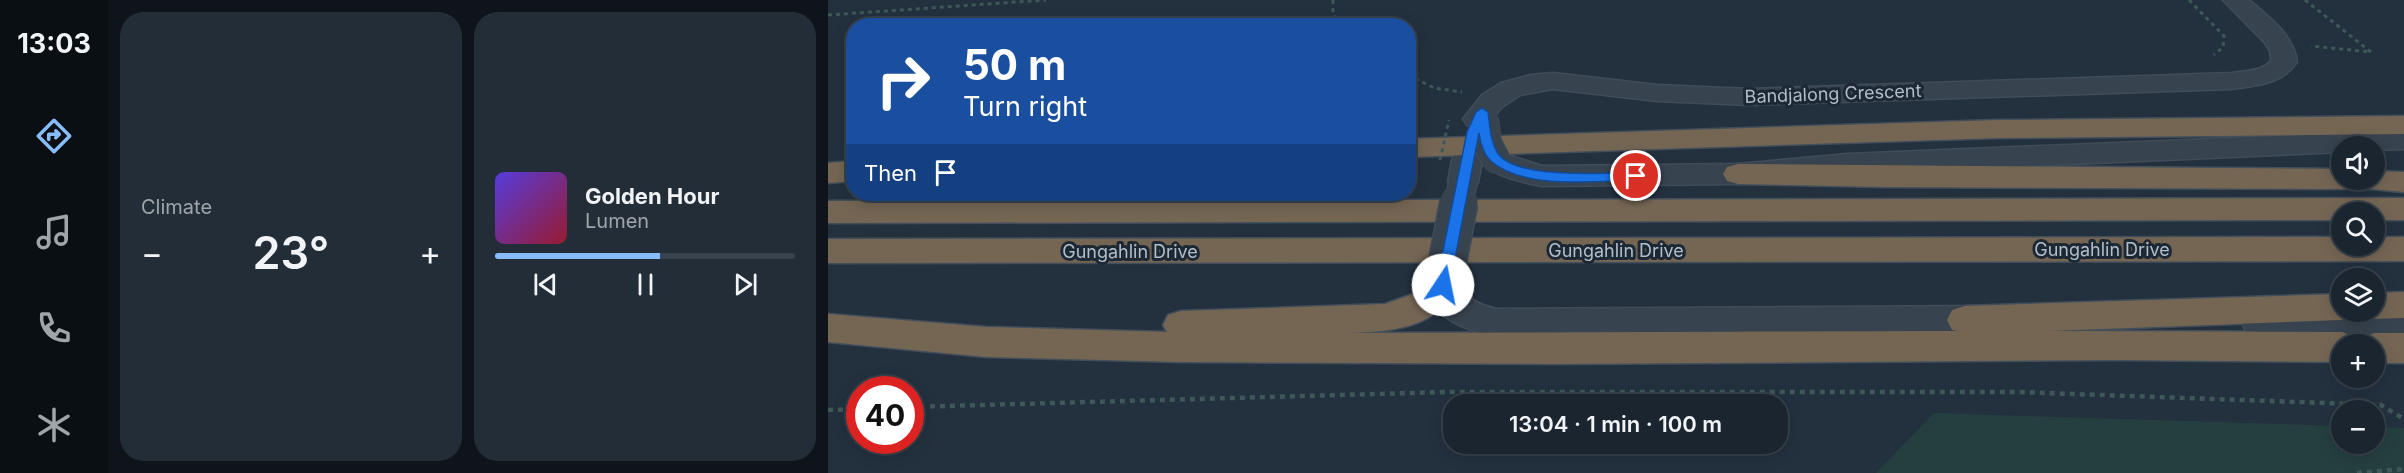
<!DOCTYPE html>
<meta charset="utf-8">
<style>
:root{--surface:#1a252f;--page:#232d37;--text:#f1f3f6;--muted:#9fa5aa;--line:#38424b;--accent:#87bdfb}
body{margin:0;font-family:Inter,sans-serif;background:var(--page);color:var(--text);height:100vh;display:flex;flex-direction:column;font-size:22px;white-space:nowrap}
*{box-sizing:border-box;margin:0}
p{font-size:20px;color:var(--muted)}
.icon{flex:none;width:33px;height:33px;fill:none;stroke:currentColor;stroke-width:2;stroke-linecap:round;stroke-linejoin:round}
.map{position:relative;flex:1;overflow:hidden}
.side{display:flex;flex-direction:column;gap:12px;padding:12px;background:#0e141a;width:720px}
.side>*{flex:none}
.guide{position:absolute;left:18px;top:18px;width:570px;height:183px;border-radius:24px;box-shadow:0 3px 15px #0003,0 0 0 2px var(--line);background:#1a4fa0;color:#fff;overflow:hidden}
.tools{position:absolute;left:1503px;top:136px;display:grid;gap:12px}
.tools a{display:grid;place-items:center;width:54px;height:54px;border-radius:50%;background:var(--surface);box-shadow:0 3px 15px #0003,0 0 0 2px var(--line);font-size:30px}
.speed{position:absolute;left:18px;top:376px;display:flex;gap:12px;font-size:30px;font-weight:700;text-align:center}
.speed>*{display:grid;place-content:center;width:78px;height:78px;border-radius:50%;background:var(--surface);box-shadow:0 3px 15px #0003,0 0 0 2px var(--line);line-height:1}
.speed .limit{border:9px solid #d22;background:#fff;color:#111}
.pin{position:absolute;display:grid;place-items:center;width:51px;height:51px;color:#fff;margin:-26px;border:3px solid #fff;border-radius:50%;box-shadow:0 2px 6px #0007}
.me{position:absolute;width:66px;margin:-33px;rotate:11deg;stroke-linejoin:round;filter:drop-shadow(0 0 4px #0008)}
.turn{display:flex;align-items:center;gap:21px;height:126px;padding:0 18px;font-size:27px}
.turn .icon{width:78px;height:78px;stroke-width:2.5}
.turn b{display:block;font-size:42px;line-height:51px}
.then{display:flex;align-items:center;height:57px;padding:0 18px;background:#0003;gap:12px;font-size:22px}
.big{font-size:45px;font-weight:600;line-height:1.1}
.side .card{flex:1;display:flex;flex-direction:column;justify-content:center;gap:9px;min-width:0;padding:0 21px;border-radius:24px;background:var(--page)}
.song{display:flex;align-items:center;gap:18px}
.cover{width:72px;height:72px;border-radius:9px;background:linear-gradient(135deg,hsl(250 70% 55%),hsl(350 70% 35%))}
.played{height:6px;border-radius:3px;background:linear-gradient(90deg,var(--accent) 55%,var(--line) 55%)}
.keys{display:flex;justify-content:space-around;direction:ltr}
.heat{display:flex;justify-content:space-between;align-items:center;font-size:33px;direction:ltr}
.side .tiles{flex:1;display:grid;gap:12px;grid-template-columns:repeat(2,1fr)}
.trip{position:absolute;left:615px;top:394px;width:345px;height:60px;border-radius:24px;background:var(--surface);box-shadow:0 3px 15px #0003,0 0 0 2px var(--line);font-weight:600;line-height:60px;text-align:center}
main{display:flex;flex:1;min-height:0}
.menu{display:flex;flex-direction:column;width:108px;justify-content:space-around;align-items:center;background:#0a0f13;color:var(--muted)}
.menu .icon{width:42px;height:42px}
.menu .on{color:var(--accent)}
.menu b{font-size:27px;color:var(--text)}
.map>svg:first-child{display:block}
.green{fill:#253f40}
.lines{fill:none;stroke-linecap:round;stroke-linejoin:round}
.minor-casing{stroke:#414c58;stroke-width:3}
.highway-casing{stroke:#424e5a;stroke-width:3}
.path-far1{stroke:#3e5858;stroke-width:3;stroke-dasharray:4 4;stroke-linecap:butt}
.path{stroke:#3e5858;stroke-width:4.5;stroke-dasharray:5 5;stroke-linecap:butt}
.minor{fill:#37434f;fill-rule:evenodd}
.highway{fill:#756654;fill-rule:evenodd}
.minor-bridge-far1-casing{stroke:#414c58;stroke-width:30;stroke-linecap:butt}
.minor-bridge-casing{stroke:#414c58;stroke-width:40;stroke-linecap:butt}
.path-bridge{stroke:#3e5858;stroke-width:3;stroke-dasharray:4 4;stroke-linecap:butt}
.minor-bridge-far1{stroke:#37434f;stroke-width:28}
.minor-bridge{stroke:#37434f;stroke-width:37}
.route{fill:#1a73e8;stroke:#114b97;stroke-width:1.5}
.labels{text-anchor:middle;stroke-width:6;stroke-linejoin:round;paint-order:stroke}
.street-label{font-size:18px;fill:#b4beca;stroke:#1c2834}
</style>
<main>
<nav class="menu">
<b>13:03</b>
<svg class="icon on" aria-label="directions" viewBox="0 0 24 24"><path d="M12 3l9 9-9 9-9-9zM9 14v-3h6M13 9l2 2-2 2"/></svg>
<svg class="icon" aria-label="music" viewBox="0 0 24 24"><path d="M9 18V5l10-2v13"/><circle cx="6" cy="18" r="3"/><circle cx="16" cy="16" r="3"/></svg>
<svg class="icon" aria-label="phone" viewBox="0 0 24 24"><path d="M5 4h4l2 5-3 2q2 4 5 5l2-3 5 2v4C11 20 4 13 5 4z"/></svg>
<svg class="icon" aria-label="climate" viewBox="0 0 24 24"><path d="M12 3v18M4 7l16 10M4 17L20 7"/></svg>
</nav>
<section class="side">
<div class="tiles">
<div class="card"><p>Climate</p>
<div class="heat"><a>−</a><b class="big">23°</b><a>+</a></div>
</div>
<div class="card">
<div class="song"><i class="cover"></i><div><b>Golden Hour</b><p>Lumen</p></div></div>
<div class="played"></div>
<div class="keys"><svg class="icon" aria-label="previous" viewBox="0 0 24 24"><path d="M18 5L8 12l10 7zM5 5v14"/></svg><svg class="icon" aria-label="pause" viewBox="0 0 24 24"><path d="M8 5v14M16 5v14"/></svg><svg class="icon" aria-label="next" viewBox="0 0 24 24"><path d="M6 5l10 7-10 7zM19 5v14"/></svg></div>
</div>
</div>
</section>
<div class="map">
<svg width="1576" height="473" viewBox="0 0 1576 473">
<rect width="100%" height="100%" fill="#23313f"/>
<!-- green -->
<path class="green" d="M1106 413 1513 426 1514 444H1546L1547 427 1576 428V473H1048Z"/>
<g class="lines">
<defs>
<path id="minor" d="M1395 0H1421C1440 16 1466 35 1469 62 1453 85 1430 85 1404 89L922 105 829 101 725 89 692 95 674 107 659 125 649 128 639 125 635 119 654 95 673 83 703 75 725 73 829 85 922 89 1404 73C1417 71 1434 71 1443 61L1442 51 1437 43Z
M1576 131V149L1546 150V147H1514V152L1020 174 910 184 714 186C697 183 663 176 654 161L650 182 646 189 635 192 624 189 620 182 624 160 628 153 639 151 650 153 654 159 657 153 668 151 714 166 910 164 1020 154Z
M615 272 627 276C639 297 644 304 669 309L1163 306 1176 310 1181 320 1176 330 1163 334 669 337C637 330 606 320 598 285L603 276Z
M1431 307 1514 308V312H1546V308H1576V336L1431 335 1418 331 1413 321 1418 311Z"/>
<path id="highway" d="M1576 116V134L1171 138 580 157V139L1171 120Z
M26 161V181L0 183V163Z
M910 164 1514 169V180H1546V171L1576 172V192C1560 191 1527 186 1514 189L1055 187 910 184 899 181 895 174 899 167Z
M1576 198V220H1546V213H1514V220L0 223V201Z
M1514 237V246H1546V237H1576V261L0 263V239Z
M615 272 627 276 632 285C608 329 563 332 518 333L1129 331 1124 330 1119 320 1124 310 1137 306 1514 294V312H1529L1527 317 1514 320 1222 331 1514 332 1527 337 1530 342 1533 338 1546 333H1576V363H1546V345H1514V362L1288 360 723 364 353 362 159 357 0 342V314L159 327 339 332 335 325 340 315 353 311 557 304 585 294 603 276Z
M1576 292V318L1546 319 1533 316 1531 312H1546V293Z"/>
</defs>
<!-- minor casing -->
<use href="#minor" class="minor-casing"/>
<!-- highway casing -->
<use href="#highway" class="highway-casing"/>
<!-- path-far1 -->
<path class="path-far1" d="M505 0V13L511 26
M1361 0 1396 36 1395 47 1386 55
M1477 0 1543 52 1483 46
M0 15 218 0
M580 75 606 88 634 92"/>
<!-- path -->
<path class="path" d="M82 407 619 392H1190L1553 405 1576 419
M0 410 32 409
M1529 473 1576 469"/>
<!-- minor -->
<use href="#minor" class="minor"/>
<!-- highway -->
<use href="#highway" class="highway"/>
<defs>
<path id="minor-bridge-far1" d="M656 119 659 143 668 160
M631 203 635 182"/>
<path id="minor-bridge" d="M615 285 631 202"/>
</defs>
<!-- minor-bridge-far1 casing -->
<use href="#minor-bridge-far1" class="minor-bridge-far1-casing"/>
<!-- minor-bridge casing -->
<use href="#minor-bridge" class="minor-bridge-casing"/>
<!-- path-bridge -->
<path class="path-bridge" d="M612 160 621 120"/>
<!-- minor-bridge-far1 -->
<use href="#minor-bridge-far1" class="minor-bridge-far1"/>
<!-- minor-bridge -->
<use href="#minor-bridge" class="minor-bridge"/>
</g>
<!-- route -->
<path class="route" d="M654 108 660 112C662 125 662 140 669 152 685 180 779 173 808 172L814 176 808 180C766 181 698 190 664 162 656 156 652 142 651 133L622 285 615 290 608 285 639 132 648 112Z"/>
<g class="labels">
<!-- street labels -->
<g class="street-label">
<text transform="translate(1005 94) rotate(-2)" y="6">Bandjalong Crescent</text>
<text x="1274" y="256">Gungahlin Drive</text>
<text x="788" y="257">Gungahlin Drive</text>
<text x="302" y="258">Gungahlin Drive</text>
</g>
</g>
</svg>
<div class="tools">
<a><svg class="icon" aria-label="sound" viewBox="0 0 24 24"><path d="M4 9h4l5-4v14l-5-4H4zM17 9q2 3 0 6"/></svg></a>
<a><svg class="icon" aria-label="search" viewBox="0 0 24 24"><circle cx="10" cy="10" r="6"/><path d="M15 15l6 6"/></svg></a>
<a><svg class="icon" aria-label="layers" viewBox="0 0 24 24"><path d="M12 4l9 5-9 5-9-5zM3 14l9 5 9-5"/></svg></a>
<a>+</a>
<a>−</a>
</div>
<div class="speed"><div class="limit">40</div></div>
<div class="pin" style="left:808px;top:176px;background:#d93025"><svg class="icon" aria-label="arrive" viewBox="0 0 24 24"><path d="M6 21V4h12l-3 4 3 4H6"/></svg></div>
<svg class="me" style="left:615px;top:285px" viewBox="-20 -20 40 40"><circle r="19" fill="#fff"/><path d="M0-13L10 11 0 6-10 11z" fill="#1a73e8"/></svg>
<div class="trip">13:04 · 1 min · 100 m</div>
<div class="guide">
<div class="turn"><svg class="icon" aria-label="right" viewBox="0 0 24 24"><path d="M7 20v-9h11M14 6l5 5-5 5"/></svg><div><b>50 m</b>Turn right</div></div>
<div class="then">Then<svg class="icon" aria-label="arrive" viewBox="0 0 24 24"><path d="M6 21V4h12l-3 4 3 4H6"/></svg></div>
</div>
</div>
</main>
